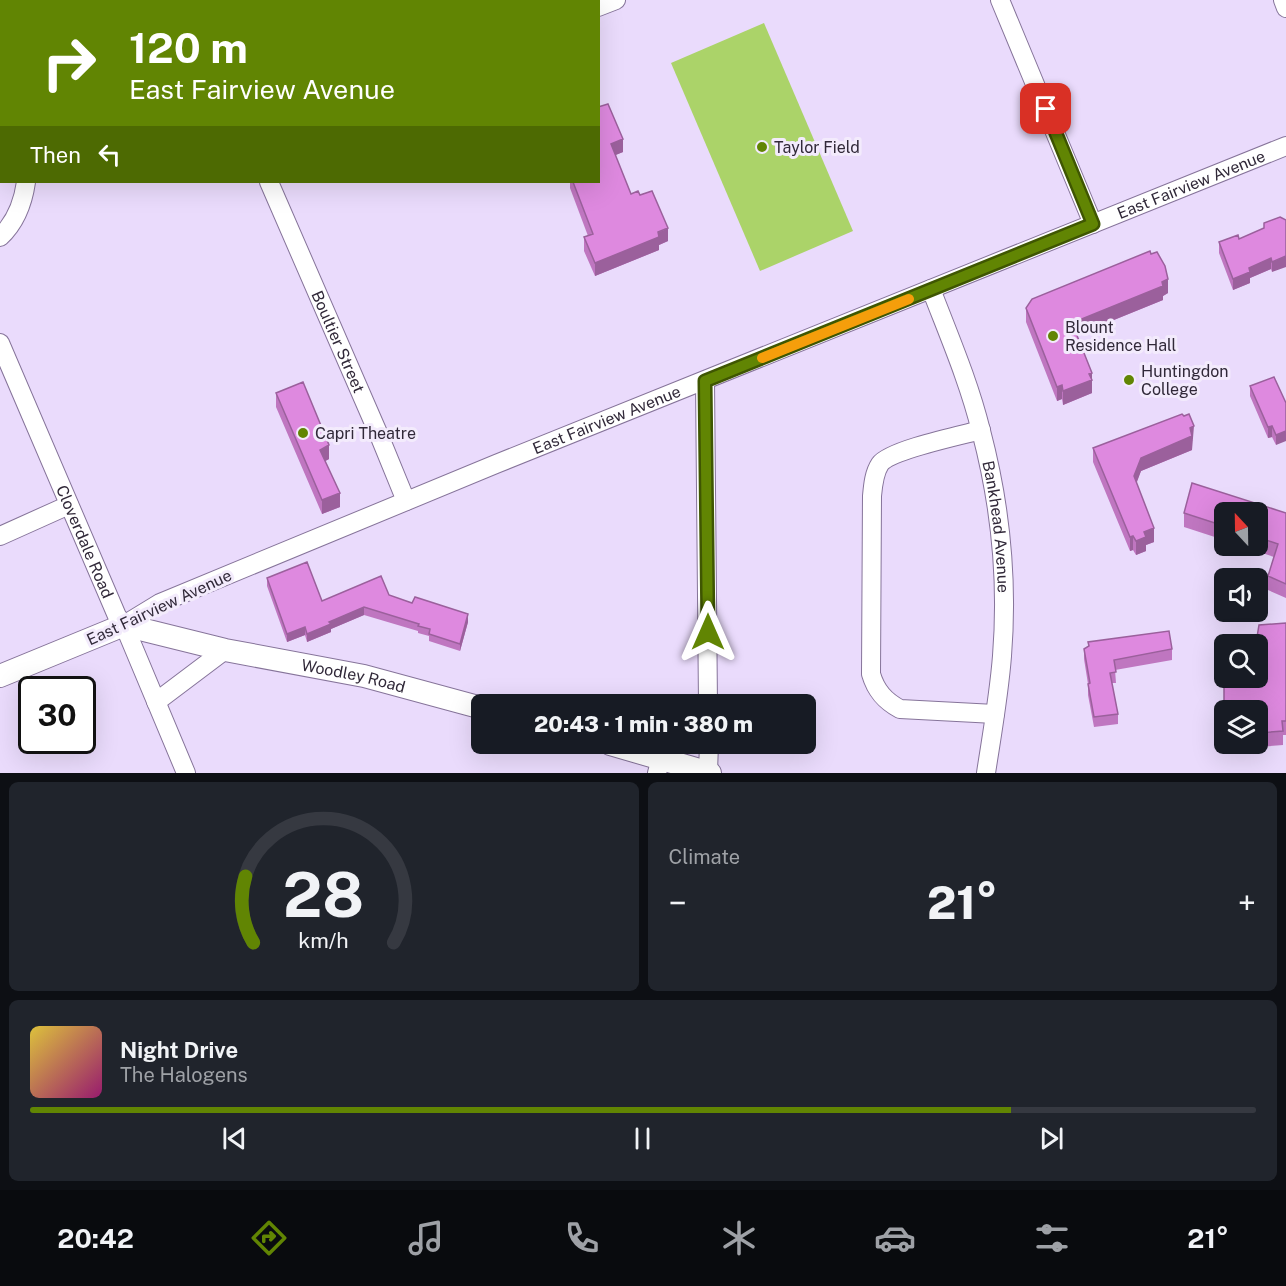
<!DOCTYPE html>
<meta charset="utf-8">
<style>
:root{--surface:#171b24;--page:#20242c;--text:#f1f3f6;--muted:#9ea1a6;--line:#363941;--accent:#618503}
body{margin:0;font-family:"Public Sans",sans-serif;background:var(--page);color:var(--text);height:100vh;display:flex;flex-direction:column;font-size:22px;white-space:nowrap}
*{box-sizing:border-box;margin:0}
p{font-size:20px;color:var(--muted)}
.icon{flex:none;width:33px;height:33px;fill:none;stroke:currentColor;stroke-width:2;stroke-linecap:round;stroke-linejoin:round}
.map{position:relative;height:773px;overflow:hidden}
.panel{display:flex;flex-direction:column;gap:9px;padding:9px;background:#0d0f14;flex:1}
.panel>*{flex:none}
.top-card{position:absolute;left:0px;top:0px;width:600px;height:183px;box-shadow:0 6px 24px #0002;background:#618503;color:#fff;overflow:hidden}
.needle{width:39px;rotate:338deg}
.buttons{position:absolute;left:1214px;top:502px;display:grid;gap:12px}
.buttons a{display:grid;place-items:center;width:54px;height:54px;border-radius:9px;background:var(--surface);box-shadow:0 6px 24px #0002;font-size:30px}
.speed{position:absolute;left:18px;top:676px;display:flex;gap:12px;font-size:30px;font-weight:700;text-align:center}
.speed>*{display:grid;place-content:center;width:78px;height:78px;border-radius:50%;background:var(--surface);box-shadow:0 6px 24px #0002;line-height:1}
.speed .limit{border:3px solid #111;border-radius:9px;background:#fff;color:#111}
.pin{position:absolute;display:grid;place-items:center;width:51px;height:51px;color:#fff;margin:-26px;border-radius:12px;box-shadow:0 3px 9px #0006}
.me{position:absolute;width:66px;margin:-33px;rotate:0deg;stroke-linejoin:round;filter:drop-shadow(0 0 4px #0008)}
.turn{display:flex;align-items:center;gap:21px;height:126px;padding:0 30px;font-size:27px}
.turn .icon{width:78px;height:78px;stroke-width:2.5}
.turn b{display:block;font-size:42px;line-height:51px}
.then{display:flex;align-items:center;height:57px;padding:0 30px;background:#0003;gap:12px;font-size:22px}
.big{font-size:45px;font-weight:800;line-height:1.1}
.panel .card{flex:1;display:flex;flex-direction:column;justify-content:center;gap:9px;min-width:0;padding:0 21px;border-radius:9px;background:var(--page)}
.panel .dial{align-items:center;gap:0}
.dial svg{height:156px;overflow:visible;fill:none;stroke:var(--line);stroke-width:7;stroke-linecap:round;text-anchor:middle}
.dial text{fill:var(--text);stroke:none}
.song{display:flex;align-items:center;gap:18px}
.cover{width:72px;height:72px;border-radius:9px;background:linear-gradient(135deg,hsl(50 70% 55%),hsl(320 70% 35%))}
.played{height:6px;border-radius:3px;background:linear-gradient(90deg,var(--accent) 80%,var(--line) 80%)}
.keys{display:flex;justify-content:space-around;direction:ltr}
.heat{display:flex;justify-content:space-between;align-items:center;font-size:33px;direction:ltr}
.panel .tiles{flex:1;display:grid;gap:9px;grid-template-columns:1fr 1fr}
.card:last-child{grid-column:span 2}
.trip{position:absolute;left:471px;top:694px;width:345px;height:60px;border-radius:9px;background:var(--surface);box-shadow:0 6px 24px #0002;font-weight:800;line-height:60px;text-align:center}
.tab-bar{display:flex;height:96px;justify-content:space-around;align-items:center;background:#090b0e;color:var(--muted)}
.tab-bar .icon{width:42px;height:42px}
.tab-bar .active{color:var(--accent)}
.tab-bar b{font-size:27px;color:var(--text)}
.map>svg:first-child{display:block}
.green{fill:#abd369}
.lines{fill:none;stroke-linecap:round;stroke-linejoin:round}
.minor-casing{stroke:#86749a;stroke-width:20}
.major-casing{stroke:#86749a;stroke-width:24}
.minor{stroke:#fff;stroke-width:18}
.major{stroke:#fff;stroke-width:22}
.wall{fill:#bf76c0}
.shaded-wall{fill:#9b609c}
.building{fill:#de89df;stroke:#9b609c;stroke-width:1.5}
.route-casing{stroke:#3f5602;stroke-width:15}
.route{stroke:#618503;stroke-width:10}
.slow{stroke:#f59e0b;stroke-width:10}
.poi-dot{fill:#618503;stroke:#f3ebfc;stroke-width:2}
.labels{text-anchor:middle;stroke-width:6;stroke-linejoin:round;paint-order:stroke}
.poi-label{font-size:16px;fill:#312939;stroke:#f3ebfc;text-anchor:start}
.street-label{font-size:16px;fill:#312939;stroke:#f3ebfc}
</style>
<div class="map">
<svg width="1286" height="773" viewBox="0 0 1286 773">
<rect width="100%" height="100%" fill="#eadbfc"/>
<!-- green -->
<path class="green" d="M764 23 853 231 760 271 671 63Z"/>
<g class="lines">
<defs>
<g id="minor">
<path d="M191 0V2"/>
<path d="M429 0V2"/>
<path d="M1000 0 1093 224"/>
<path d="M1283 0 1286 8"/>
<path d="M109 2 110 0"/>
<path d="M598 7 616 0"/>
<path id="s1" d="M269 182 379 435 406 501"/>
<path d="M0 237C16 222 23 203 26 182"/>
<path id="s2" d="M931 289C949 336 969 382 981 431 1000 503 1008 581 1002 656 999 695 992 734 986 773"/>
<path id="s3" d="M0 343 117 616 124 625 186 773"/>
<path d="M705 381 708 705"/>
<path d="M981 430C962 435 890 450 880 464 874 473 873 485 872 496L871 674C876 691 885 701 900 709L995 714"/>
<path d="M0 536 69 505"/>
<path id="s4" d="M124 625 160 603 496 464 1286 146"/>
<path d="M156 702 225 650"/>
<path d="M708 772 709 744"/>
<path d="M657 773 661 758"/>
</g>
<g id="major">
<path id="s5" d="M0 676 124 625 225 650 364 676 482 708"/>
<path d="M610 744 710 773"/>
</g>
</defs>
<!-- minor casing -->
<use href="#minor" class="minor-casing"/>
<!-- major casing -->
<use href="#major" class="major-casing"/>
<!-- minor -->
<use href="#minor" class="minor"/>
<!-- major -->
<use href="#major" class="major"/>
</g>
<!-- wall -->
<path class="wall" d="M598 107 623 152 615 155 631 194 640 195 668 241 659 245V250L595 276 584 251V237L588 236 570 188V182H598Z
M1280 217 1272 272 1271 269 1250 278V283L1233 290 1219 253V242L1239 239 1264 228V223Z
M1168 293 1163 296V300L1077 335 1092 373V393L1063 405 1062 399 1057 401 1026 322V308Z
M1250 386 1286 403 1276 445 1272 437 1268 438 1250 396Z
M276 393 329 459 325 461 340 507 322 514 276 407Z
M1192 440V450L1141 471 1136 483 1154 542 1146 545V551L1136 555 1133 550 1130 551 1093 462V448L1194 440Z
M1184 513H1286V598L1268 590V576L1274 557 1241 546H1257V513H1224V540L1184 527Z
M267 578 322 601 389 595 468 622 460 651 429 641V636L418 633V631L364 615 331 629V632L307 642 305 635 287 642 267 586Z
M1286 623V735H1283V745L1259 747 1258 731H1257V711H1224V731V678L1257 637Z
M1088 642 1172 649V660L1115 670 1116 683H1112L1118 714V724L1094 727 1088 695V684L1084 659V649L1088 647Z"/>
<!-- shaded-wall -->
<path class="shaded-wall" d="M623 139V152L611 157V144Z
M668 228V241L659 245V250L595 276V263Z
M1286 256V267L1272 272V262Z
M1271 258V269L1250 278V283L1233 290V279L1249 268Z
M1168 279V293L1163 296V300L1072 337V323Z
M1092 373V393L1063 405V391Z
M1062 385V399L1057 401V387Z
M1194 426 1192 450 1141 471 1134 490V476L1141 458Z
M1272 426V437L1268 438V427Z
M1286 431V441L1276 445V435Z
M329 445V459L320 464V450Z
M340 493V507L322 514V500Z
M1154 528V542L1146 545V551L1136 555V541L1144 532Z
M1133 536V550L1130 551V537Z
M364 607V615L331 629V632L307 642V634L329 622Z
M468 614V622L460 651V644Z
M305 627V635L287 642V634Z"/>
<!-- building -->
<path class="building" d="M608 104 623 139 611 144 631 194 638 191 640 195 652 191 668 228 658 232 659 237 595 263 584 237 593 234 573 182H598V107Z
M1280 217 1286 220V256L1272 262 1271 258 1249 268 1250 272 1233 279 1219 242 1238 235 1239 239 1264 228V223Z
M1150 251 1151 254 1157 252 1165 266 1168 279 1162 282 1163 286 1072 323 1092 373 1089 374 1092 380 1063 391 1062 385 1057 387 1026 308 1032 299Z
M1274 377 1286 403V431L1276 435 1272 426 1268 427 1250 386Z
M303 382 329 445 320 450 340 493 322 500 276 393Z
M1182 414 1184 416 1189 414 1194 426 1190 428 1192 436 1141 458 1134 476 1154 528 1144 532 1146 537 1136 541 1133 536 1130 537 1093 448Z
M1192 483 1286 513V584L1268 576 1278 544 1257 537V513H1224V526L1184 513Z
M307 562 322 601 381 576 389 595 412 603 415 597 468 614 460 644 429 634 430 629 418 626 419 624 364 607 329 622 331 624 307 634 305 627 287 634 267 578Z
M1286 623V721H1282L1283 731 1259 733 1258 717H1257V711H1224V717V678H1257V645H1225V639L1257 637 1259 625Z
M1169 631 1172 649 1114 660 1116 672 1110 673 1118 714 1094 717 1088 684 1090 683 1084 649 1089 646 1088 642Z"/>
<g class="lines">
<defs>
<path id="route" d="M708 632 705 381 1093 224 1046 109"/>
</defs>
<!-- route casing -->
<use href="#route" class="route-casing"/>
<!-- route -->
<use href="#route" class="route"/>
<!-- slow -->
<path class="slow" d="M762 358 909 299"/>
</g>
<!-- markers -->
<g class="poi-dot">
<circle cx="762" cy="147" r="6"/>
<circle cx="1053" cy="336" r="6"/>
<circle cx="1129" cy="380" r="6"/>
<circle cx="303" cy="433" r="6"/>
</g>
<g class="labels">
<!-- poi labels -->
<g class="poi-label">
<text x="774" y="153">Taylor Field</text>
<text x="1065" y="333">Blount<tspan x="1065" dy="18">Residence Hall</tspan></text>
<text x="1141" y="377">Huntingdon<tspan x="1141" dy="18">College</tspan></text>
<text x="315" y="439">Capri Theatre</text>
</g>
<!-- street labels -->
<g class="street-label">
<text dy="6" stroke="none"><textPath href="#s4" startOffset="1155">East Fairview Avenue</textPath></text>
<text dy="6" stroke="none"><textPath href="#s1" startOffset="174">Boultier Street</textPath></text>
<text dy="6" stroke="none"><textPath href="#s4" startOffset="525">East Fairview Avenue</textPath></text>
<text dy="6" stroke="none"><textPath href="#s2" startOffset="248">Bankhead Avenue</textPath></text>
<text dy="6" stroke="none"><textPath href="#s3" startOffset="216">Cloverdale Road</textPath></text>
<text transform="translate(159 607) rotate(-25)" y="6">East Fairview Avenue</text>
<text dy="6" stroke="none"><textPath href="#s5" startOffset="369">Woodley Road</textPath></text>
</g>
</g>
</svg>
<div class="buttons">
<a><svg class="needle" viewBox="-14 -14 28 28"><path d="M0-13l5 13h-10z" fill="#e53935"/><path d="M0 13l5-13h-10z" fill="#9ea1a6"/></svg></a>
<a><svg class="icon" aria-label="sound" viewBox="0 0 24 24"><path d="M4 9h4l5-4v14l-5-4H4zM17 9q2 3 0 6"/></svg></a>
<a><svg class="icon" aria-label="search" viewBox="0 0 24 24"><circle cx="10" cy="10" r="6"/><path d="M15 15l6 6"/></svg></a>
<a><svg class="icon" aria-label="layers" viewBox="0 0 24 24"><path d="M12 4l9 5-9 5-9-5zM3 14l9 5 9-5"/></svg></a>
</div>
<div class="speed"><div class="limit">30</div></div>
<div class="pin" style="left:1046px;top:109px;background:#d93025"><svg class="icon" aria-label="arrive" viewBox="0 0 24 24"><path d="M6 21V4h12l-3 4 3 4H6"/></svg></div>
<svg class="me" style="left:708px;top:632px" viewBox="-20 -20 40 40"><path d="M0-17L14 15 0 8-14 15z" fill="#618503" stroke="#fff" stroke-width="4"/></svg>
<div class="trip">20:43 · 1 min · 380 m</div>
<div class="top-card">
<div class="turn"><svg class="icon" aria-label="right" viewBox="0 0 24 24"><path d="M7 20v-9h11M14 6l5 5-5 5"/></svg><div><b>120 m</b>East Fairview Avenue</div></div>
<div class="then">Then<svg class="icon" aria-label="left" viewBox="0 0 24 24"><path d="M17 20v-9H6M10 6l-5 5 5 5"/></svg></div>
</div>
</div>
<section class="panel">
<div class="tiles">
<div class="card dial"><svg viewBox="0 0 100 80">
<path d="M14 69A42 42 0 1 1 86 69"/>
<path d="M14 69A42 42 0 0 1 10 35" stroke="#618503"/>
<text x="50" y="56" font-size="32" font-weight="700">28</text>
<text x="50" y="72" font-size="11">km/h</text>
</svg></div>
<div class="card"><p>Climate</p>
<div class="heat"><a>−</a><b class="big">21°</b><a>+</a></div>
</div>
<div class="card">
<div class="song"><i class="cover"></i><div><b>Night Drive</b><p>The Halogens</p></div></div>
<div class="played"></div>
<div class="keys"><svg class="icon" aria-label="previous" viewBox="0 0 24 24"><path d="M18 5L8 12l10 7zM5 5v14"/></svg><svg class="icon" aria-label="pause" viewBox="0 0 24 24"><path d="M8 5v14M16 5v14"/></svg><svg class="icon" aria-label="next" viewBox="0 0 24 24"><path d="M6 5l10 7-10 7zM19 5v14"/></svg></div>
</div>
</div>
</section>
<nav class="tab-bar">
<b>20:42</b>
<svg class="icon active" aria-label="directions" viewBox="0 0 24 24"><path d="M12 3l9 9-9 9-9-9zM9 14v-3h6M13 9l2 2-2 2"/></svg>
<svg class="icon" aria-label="music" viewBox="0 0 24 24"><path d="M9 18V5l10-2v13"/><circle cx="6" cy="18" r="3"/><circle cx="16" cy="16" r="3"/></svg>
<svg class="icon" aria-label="phone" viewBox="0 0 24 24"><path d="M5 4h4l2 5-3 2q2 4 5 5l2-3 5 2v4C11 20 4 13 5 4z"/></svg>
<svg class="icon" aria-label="climate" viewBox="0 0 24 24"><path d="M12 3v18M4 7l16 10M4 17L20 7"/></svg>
<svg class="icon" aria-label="car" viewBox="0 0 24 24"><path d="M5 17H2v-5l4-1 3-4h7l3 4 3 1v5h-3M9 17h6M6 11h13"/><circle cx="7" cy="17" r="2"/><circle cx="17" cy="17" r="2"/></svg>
<svg class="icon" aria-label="filters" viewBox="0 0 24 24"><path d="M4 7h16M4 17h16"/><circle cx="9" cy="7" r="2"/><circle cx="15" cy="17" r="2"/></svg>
<b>21°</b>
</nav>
